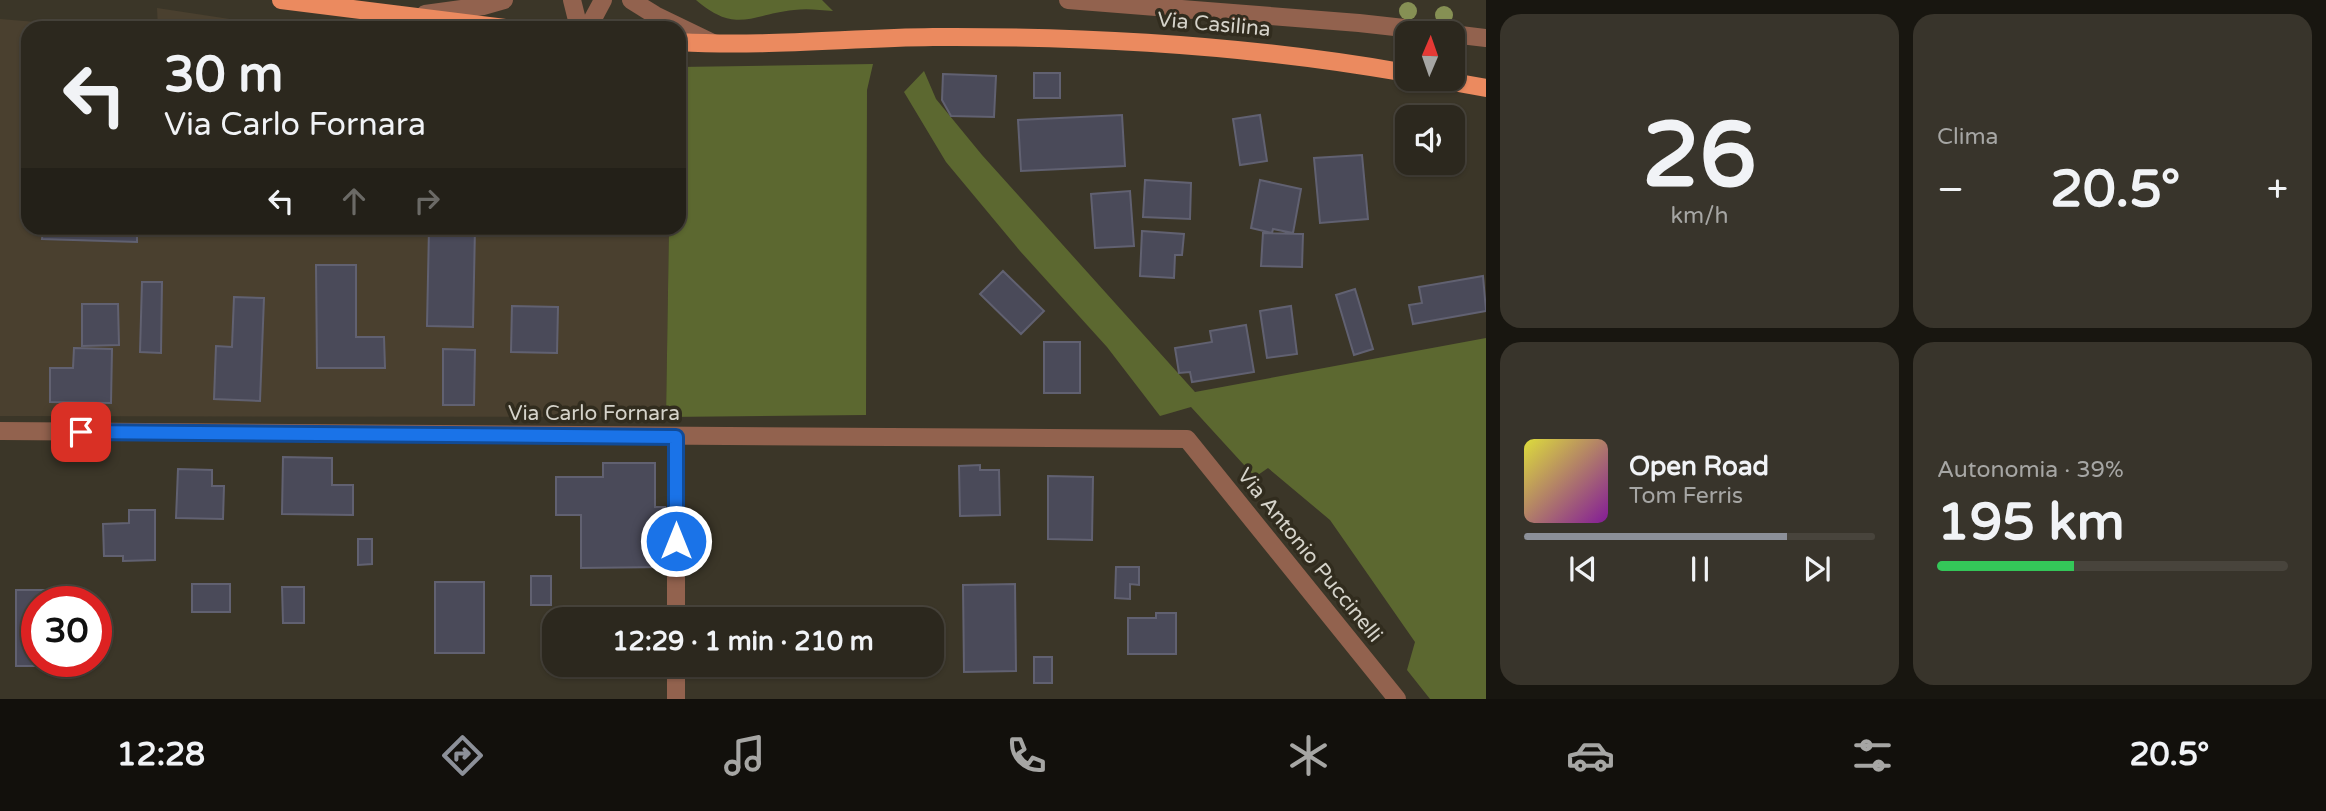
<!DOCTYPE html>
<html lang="it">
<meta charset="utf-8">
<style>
:root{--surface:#2c281e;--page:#38342b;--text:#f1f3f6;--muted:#a6a6a4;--line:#48443c;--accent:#8c9099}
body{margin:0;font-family:"Varela Round",sans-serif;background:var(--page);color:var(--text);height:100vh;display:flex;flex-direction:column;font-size:26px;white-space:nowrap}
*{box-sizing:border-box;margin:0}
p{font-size:23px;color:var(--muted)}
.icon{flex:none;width:38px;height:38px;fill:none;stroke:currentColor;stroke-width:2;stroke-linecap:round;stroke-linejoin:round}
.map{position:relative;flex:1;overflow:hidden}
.drawer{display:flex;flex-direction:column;gap:14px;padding:14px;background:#181610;width:840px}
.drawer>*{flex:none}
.banner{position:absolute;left:21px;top:21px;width:665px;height:214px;border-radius:21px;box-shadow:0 2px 5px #0004,0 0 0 2px var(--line);background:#2c281e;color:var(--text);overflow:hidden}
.needle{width:46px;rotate:2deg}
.tools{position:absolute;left:1395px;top:21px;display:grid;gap:14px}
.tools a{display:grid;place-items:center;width:70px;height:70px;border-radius:14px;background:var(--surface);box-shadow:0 2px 5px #0004,0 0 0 2px var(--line);font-size:35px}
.speed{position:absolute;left:21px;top:586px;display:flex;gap:14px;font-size:35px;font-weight:700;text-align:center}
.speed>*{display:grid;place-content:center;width:91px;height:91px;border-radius:50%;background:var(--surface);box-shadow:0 2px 5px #0004,0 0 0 2px var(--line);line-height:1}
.speed .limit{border:10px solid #d22;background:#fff;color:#111}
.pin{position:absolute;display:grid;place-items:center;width:60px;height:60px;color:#fff;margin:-30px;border-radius:14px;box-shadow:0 4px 10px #0006}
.me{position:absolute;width:77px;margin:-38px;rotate:0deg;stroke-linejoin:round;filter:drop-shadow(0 0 5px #0008)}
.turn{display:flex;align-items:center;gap:24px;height:147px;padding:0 28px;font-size:32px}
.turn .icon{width:91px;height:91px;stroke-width:2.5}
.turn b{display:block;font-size:49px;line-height:60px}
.lanes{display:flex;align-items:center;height:66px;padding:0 28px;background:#0003;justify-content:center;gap:35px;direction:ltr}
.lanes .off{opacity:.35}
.big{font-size:52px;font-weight:700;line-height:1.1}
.drawer .tile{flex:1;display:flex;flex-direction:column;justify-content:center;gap:10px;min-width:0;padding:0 24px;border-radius:21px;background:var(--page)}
.drawer .dial{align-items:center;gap:0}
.dial b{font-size:91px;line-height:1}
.song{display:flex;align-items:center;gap:21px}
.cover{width:84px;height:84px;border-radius:10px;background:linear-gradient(135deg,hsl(60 70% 55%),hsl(290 70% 35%))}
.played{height:7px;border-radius:4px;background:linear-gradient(90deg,var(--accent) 75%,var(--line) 75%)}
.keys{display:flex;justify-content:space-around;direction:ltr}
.heat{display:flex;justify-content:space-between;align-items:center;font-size:38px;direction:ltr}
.charge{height:10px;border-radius:5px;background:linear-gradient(90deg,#34c759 39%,var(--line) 0)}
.drawer .tiles{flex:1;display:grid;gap:14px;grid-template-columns:repeat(2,1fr)}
.trip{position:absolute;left:542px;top:607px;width:402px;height:70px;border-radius:21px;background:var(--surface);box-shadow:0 2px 5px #0004,0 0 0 2px var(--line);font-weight:700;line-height:70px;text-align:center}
.tabs{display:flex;height:112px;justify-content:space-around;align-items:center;background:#12100c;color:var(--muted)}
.tabs .icon{width:49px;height:49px}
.tabs .on{color:var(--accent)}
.tabs b{font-size:32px;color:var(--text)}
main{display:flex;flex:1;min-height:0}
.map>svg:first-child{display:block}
.industrial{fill:#4a402f}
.green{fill:#5c6830}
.building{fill:#4a4a59;stroke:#616171;stroke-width:2}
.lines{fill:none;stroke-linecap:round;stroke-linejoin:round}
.minor{stroke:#92624e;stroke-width:18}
.major{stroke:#eb8a5f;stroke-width:18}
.tree{fill:#869054}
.route-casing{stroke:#114b97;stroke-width:18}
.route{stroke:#1a73e8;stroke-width:12}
.labels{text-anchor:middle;stroke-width:7;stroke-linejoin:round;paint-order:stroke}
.street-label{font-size:21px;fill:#d5d3ca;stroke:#312c1e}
</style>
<main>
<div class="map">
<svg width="1486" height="699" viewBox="0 0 1486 699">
<rect width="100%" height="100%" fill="#3b3628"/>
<!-- industrial -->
<path class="industrial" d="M157 8 290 28H158Z
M0 19 109 28H28V228H669L666 417 0 416Z"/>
<!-- green -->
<path class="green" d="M696 0H822L833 11C820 10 807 8 794 10 749 15 736 34 696 0Z
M873 64 867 90 866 415 666 417 669 228H679V67Z
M924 71 936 99 982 155 1195 392 1486 338V699H1430L1407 670 1415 642 1330 520 1268 468 1255 477 1191 407 1160 416 1107 347 1020 251 946 162 904 92Z"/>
<!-- building -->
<path class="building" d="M1034 73H1060V98H1034Z
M943 74 996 76 994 117 951 116 942 100Z
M1122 115 1125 166 1021 171 1018 120Z
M1260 115 1267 161 1240 165 1233 119Z
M1362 155 1368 219 1320 223 1314 158Z
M1145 180 1191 183 1190 219 1143 217Z
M1260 180 1301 189 1293 233 1273 229 1272 233 1251 228Z
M1130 191 1134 246 1095 248 1091 194Z
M43 228H137V242L42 239Z
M429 228H475L473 327 427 326Z
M1142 231 1184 234 1182 255H1175L1174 278 1140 276Z
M1263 233 1303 234 1302 267 1261 266Z
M316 265H356V337H384L385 368H317Z
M1003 271 1044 311 1021 334 980 294Z
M1483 276 1486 311 1413 324 1409 305 1422 303 1419 287Z
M142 282H162L161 353 140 352Z
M1355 289 1373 349 1354 355 1336 295Z
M234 297 264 298 260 401 214 399 216 346 232 347Z
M82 304H118L119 345 82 346Z
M512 306 558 307 557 353 511 352Z
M1291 306 1297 354 1267 358 1260 311Z
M1246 325 1254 372 1192 382 1190 372 1179 373 1175 348 1212 342 1210 331Z
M1044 342H1080V393H1044Z
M74 348 112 349 111 403 50 402V368H73Z
M443 349 475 350 474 405H443Z
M283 457 332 458V485H353V515L282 514Z
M603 463H655V507H665V567L581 568V515H556V477H603Z
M980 465V470H999L1000 515 960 516 959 466Z
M178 469 212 470V486H224L223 519 176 518Z
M1048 476 1093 477 1092 540 1048 539Z
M129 510H155V560L123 561V556H104L103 524 129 523Z
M358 539H372V564L358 565Z
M1116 567H1139V585L1130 584V599L1115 598Z
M531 576H551V605H531Z
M435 582H484V653H435Z
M192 584H230V612H192Z
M1015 584 1016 671 964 672 963 585Z
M282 587H304V623H283Z
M16 590H62V602H37V662H62V666H16Z
M1156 613H1176V654H1128V618H1156Z
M1034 657H1052V683H1034Z"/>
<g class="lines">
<!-- minor -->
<path class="minor" d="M572 0 579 28
M631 0 655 15 713 43
M1068 0 1359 23 1449 33
M425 14 483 6 504 0
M588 28 603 0
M1452 34 1486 38
M0 431 1187 439 1397 699
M676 437V620
M676 665V699"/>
<!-- major -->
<path class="major" d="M281 0 505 28
M679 42C764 47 848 38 933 37 1093 36 1249 45 1407 73
M1436 79 1486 88"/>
</g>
<!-- trees -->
<g class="tree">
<circle cx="1408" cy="11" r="9"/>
<circle cx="1444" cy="15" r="9"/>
</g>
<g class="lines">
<defs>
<path id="route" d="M81 432 676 437V541"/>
</defs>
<!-- route casing -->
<use href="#route" class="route-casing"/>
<!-- route -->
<use href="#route" class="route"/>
</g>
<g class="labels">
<!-- street labels -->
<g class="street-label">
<text transform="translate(1214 24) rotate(5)" y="7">Via Casilina</text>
<text x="594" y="420">Via Carlo Fornara</text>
<text transform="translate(1310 555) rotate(51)" y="7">Via Antonio Puccinelli</text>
</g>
</g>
</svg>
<div class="tools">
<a><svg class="needle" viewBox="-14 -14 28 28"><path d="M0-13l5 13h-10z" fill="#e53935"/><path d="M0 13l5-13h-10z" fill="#a6a6a4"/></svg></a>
<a><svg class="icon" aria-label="sound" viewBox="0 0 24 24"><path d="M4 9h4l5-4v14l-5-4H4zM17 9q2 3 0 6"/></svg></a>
</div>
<div class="speed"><div class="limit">30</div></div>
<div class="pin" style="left:81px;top:432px;background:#d93025"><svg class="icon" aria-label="arrive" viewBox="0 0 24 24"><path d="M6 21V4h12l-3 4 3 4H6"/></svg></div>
<svg class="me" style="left:676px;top:541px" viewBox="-20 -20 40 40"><circle r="17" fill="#1a73e8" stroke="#fff" stroke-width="3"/><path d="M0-11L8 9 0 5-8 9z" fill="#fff"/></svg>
<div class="trip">12:29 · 1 min · 210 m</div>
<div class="banner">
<div class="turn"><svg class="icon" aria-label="left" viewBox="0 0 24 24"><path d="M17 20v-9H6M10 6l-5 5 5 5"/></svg><div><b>30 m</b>Via Carlo Fornara</div></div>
<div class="lanes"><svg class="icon" aria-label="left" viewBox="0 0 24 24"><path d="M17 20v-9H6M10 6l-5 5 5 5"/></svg><svg class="icon off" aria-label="ahead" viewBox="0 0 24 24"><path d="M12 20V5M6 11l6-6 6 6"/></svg><svg class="icon off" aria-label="right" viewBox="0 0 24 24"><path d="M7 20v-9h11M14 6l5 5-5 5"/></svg></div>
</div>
</div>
<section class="drawer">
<div class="tiles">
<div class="tile dial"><b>26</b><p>km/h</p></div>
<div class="tile"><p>Clima</p>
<div class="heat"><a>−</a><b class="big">20.5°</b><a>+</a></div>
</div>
<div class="tile">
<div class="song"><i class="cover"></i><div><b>Open Road</b><p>Tom Ferris</p></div></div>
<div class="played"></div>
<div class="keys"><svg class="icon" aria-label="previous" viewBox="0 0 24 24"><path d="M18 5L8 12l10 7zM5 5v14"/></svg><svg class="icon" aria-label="pause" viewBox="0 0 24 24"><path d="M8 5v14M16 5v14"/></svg><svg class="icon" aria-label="next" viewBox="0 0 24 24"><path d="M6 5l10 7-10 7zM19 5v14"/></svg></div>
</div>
<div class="tile"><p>Autonomia · 39%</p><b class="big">195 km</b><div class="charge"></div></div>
</div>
</section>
</main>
<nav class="tabs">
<b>12:28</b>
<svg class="icon on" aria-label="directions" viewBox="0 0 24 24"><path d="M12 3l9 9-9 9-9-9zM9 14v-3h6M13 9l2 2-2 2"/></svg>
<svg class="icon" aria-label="music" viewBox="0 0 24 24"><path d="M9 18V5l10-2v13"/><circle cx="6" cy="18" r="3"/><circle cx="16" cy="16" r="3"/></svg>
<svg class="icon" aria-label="phone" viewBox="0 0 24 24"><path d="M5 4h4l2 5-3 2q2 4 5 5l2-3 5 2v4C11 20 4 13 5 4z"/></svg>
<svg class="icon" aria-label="climate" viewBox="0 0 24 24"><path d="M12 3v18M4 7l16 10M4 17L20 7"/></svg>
<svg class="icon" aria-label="car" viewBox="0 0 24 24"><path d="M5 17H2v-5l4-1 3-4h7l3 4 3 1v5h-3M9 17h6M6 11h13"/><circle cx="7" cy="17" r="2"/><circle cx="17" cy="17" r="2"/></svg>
<svg class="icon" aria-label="filters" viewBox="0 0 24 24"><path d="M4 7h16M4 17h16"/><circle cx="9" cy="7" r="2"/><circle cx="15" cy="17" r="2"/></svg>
<b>20.5°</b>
</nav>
